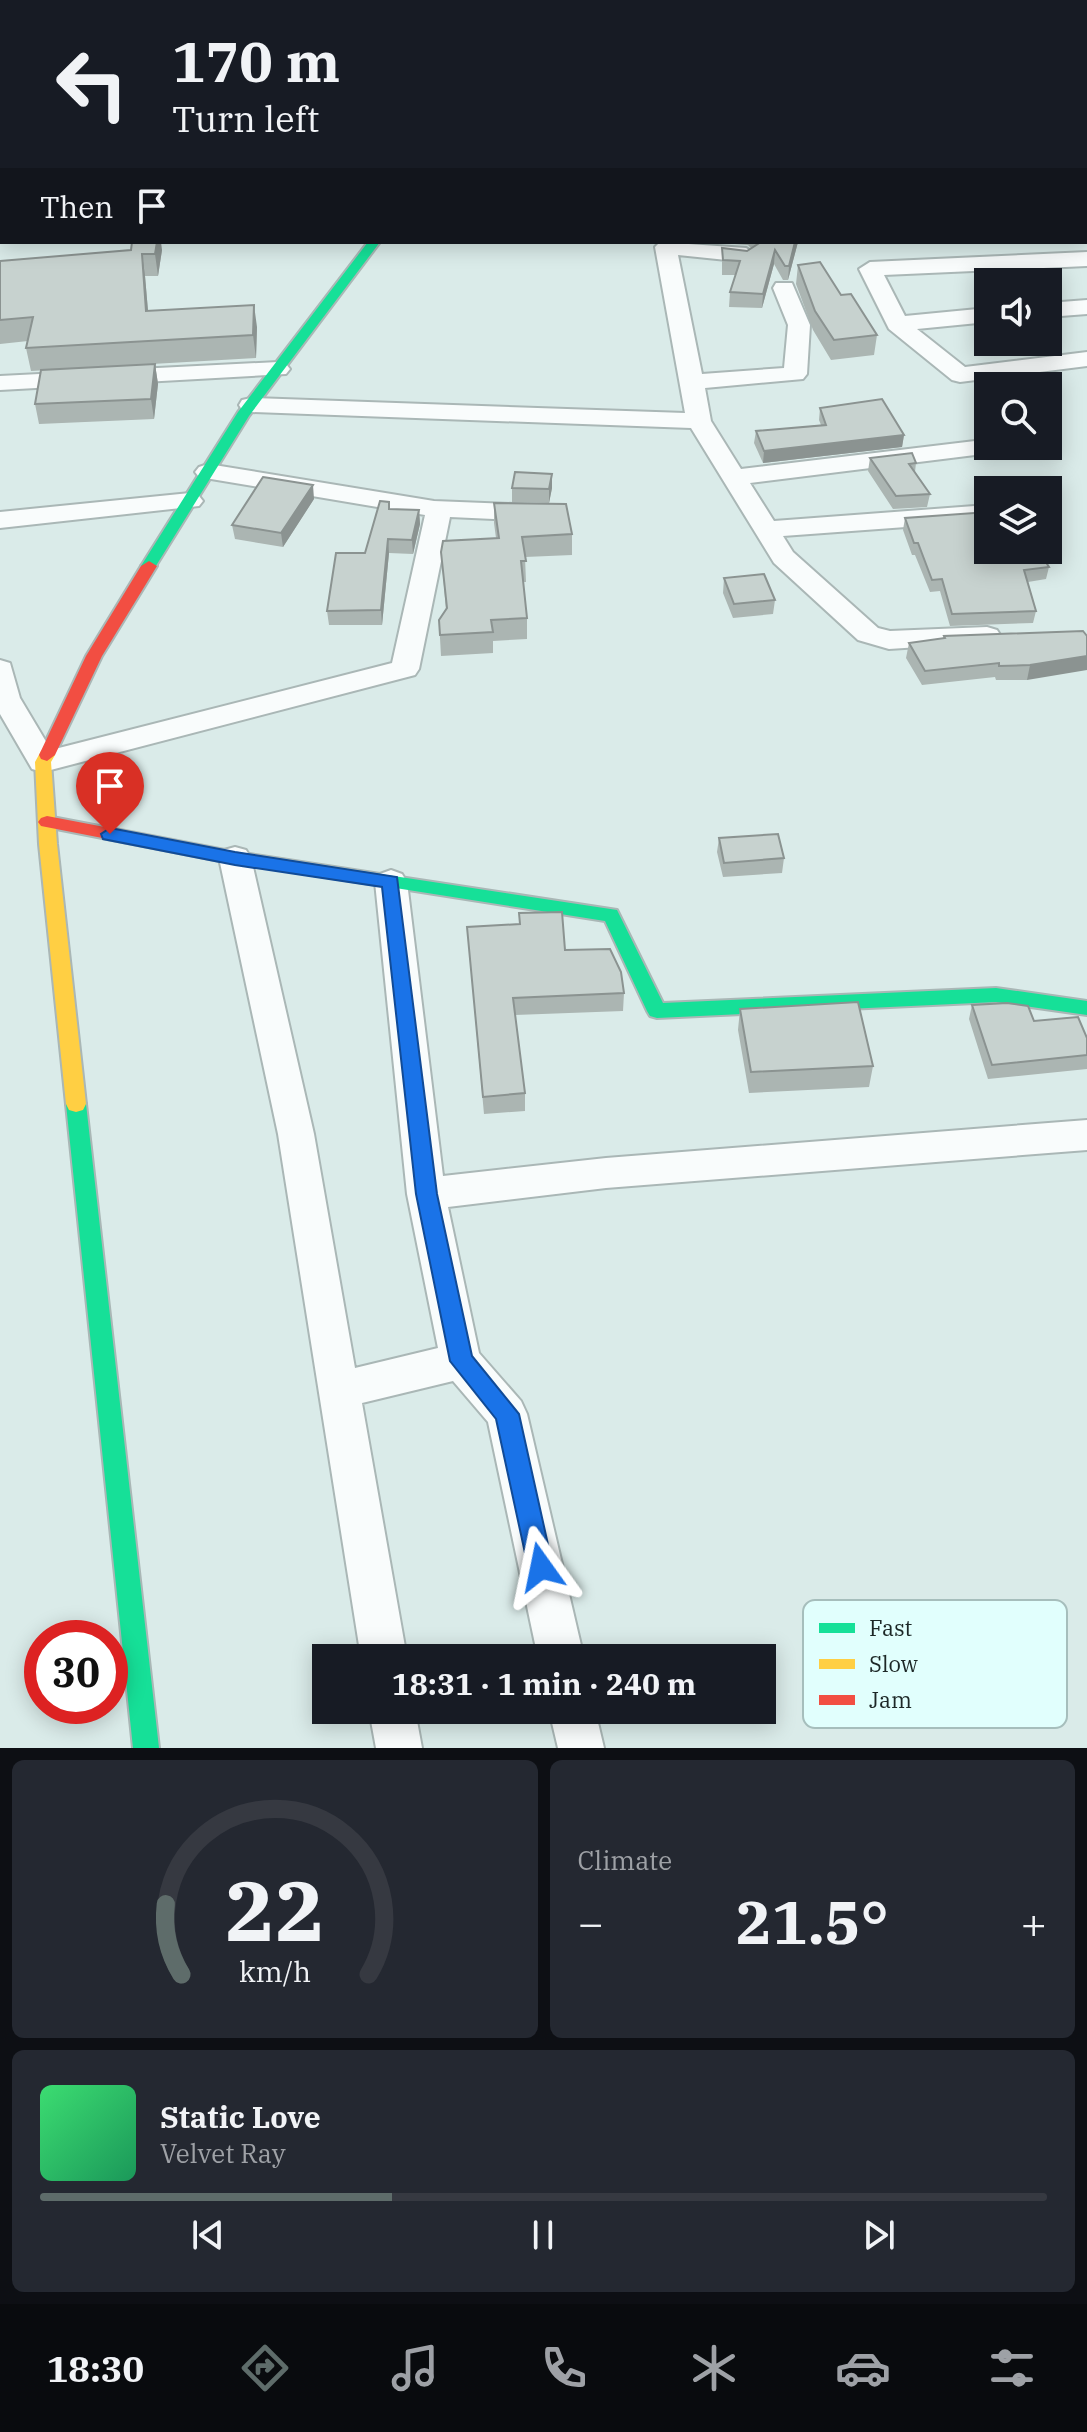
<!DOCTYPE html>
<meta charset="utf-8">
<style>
:root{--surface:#171b24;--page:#242831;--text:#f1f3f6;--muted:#9ea1a6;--line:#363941;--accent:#5e6c6a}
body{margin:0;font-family:"IBM Plex Serif",serif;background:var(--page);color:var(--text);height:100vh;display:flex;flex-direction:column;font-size:30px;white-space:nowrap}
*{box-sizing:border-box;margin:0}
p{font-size:26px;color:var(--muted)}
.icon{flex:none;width:44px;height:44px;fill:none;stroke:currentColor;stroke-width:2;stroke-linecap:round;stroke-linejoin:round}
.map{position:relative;height:1748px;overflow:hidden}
.panel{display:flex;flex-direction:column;gap:12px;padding:12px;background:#0d0f14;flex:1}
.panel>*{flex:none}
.hud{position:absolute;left:0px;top:0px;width:1088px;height:244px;box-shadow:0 4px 20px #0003;background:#171b24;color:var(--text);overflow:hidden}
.controls{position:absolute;left:974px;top:268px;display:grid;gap:16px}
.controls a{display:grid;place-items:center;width:88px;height:88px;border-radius:0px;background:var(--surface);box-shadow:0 4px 20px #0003;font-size:40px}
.speed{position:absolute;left:24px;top:1620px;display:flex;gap:16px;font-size:40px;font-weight:700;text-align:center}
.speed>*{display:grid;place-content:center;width:104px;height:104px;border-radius:50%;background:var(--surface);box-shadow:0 4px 20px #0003;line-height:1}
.speed .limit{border:12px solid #d22;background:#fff;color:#111}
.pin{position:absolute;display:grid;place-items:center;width:68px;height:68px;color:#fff;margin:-82px -34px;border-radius:50% 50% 50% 0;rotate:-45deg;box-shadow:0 0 8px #0007}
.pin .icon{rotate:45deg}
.me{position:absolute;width:88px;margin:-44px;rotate:348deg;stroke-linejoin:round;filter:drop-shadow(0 0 6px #0008)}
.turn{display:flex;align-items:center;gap:28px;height:168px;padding:0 40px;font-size:36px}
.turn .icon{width:104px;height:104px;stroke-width:2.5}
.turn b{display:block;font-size:56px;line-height:68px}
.then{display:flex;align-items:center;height:76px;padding:0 40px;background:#0003;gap:16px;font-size:30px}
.big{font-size:60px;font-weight:700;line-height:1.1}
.panel .tile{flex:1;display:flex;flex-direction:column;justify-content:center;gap:12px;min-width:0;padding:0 28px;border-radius:12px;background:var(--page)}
.panel .dial{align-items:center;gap:0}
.dial svg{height:208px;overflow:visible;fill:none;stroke:var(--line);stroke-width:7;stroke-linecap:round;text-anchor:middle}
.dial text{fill:var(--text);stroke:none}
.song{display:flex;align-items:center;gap:24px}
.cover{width:96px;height:96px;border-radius:12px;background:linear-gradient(135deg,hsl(140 70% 55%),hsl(150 70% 35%))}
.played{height:8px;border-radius:4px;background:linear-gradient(90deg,var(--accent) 35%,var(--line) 35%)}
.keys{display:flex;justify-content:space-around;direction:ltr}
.heat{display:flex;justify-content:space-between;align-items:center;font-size:44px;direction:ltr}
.panel .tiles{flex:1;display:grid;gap:12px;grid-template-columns:1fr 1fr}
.tile:last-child{grid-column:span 2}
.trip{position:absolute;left:312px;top:1644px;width:464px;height:80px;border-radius:0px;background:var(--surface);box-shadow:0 4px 20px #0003;font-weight:700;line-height:80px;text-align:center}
.menu{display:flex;height:128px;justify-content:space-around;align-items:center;background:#090b0e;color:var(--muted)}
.menu .icon{width:56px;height:56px}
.menu .current{color:var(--accent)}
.menu b{font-size:36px;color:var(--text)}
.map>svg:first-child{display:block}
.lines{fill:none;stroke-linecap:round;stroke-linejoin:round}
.street-casing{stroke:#aab7b6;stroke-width:4}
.fast-casing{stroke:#aab7b6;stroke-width:4}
.slow-casing{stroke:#aab7b6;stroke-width:4}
.jam-casing{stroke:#aab7b6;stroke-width:4}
.street{fill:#f9fcfc;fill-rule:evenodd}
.fast{fill:#16e098;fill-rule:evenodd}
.slow{fill:#ffcf43;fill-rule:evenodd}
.jam{fill:#f24e42;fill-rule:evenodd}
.wall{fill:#abb5b2}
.shaded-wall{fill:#8b9391}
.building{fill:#c7d2cf;stroke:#8b9391;stroke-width:2}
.route{fill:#1a73e8;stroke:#114b97;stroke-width:2}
.key{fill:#e1fffd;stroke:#a6bebc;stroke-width:2}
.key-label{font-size:22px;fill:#1c2726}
</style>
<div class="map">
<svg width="1087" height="1748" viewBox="0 0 1087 1748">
<rect width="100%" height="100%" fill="#daebe9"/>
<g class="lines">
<defs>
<path id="street" d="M1086 28H1087V38H1086Z
M660 242 746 248 757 255 746 262 678 255 702 374 784 368 788 325 773 288 776 283H792L810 325 807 374 803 379 705 388 711 421 741 469 975 441 984 443 987 448 984 453 975 455 750 483 774 521 988 505V521L783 536 793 552 878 628 890 631 987 627 997 630 1001 636 997 642 889 649 858 640 774 563 691 428 251 412 242 410 239 405 242 400 251 398 685 413 655 247Z
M1087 252V266L884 275 905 316 988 308V322L917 329 965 367 1087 352V366L960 382 952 380 889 329 859 269 870 262Z
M1087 300V314L1048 317V303Z
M278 362 286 364 290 369 286 374 0 390V376Z
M208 464 434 501 538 505 547 507 551 513 547 519 538 521 450 517 419 669 415 675 43 772 32 769 0 714V660L10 663 20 698 51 750 392 663 425 515 199 477 195 472 199 467Z
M190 493 199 496 203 501 199 506 0 528V512Z
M235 847 246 850 251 858 314 1134 355 1368 438 1348 407 1194 375 882 380 874 391 870 402 874 407 882 443 1176 606 1158 1087 1120V1150L606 1188 448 1207 479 1353 521 1401 527 1414 584 1658H538L488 1422 453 1381 362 1403 407 1658H361L278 1134 219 858 224 850Z
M369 1710H415L422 1748H376Z
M549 1710H595L604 1748H558Z"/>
<path id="fast" d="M584 0H595L583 2Z
M368 242H380L249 416 154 569H144L141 566 238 412Z
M230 851 617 910 663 1003 996 988 1087 1001V1015L996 1002 657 1018 650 1016 647 1011 605 921 224 861 221 857Z
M76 1096 83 1098 86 1104 159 1748H133L66 1104 69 1098Z"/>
<path id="slow" d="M47 749 55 755 51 762 57 844 86 1104 83 1110 76 1112 69 1110 66 1104 39 844 35 762 41 751Z"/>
<path id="jam" d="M149 561 157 566 102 656 55 755 47 761 41 759 39 755 86 656 141 566Z
M47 816 230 851 239 857 230 863 41 826 38 822 41 818Z"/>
</defs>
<!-- street casing -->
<use href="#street" class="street-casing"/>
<!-- fast casing -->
<use href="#fast" class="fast-casing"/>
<!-- slow casing -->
<use href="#slow" class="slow-casing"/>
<!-- jam casing -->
<use href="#jam" class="jam-casing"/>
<!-- street -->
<use href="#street" class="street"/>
<!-- fast -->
<use href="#fast" class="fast"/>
<!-- slow -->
<use href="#slow" class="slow"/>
<!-- jam -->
<use href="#jam" class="jam"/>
</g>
<!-- wall -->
<path class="wall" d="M1086 111H1087V211L1086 210Z
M721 242H798L788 280H783L774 264 762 308 729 307 730 292 736 275H722V248L747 251 751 248 748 245 721 243Z
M162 250 158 276H145L148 311 257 327 256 358 31 371 26 348 28 341 0 344V261Z
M798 265 841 295 877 335 874 355 831 360 813 330 796 284Z
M155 364 158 384 154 419 39 424 35 404Z
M820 408 904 435 902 447 763 463 754 443 756 431 821 425 819 420Z
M870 458 916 463 915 472 930 494 927 507 893 509 868 471Z
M512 488H552L549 503 512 502Z
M314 499 283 547 235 539 232 525Z
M494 503 572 534V555L525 557 526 582H523L527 618V639L493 641V653L441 656 439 620 446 610 441 552 496 538 494 523Z
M390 509 419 510 420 524 413 554 389 553 382 625H329L327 611 365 553Z
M905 518 988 550 1049 567 1046 579 1028 582 1036 611 1033 623 950 626 940 591 930 592 915 555H912L903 530Z
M724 578 775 600 773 614 733 618 723 593Z
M1083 631 1027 680H996L995 677 922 685 906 658 909 643 943 638 944 636Z
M719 838 784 858 782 873 723 877 717 852Z
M467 927 565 950 624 993 623 1011 515 1015 525 1093V1111L484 1114Z
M972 1005 1034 1021 1087 1038V1069L988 1079 969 1019Z
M740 1009 873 1066 869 1087 749 1093 738 1030Z"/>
<!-- shaded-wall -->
<path class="shaded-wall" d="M157 242H161L162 250 158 276 155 254Z
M795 242H798L788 280 789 266Z
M775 250 774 264 762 308 763 294Z
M142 254 145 276 150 334 146 311Z
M254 305 257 327 256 358 253 335Z
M155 364 158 384 154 419 151 399Z
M904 435 902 447 763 463 764 451Z
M552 474V488L549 503V489Z
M313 485 314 499 283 547 281 533Z
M419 510 420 524 413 554 412 540Z
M388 539 389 553 382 625 381 610Z
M1087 656V670L1027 680 1030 665Z"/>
<!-- building -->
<path class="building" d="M1086 111H1087V162L1086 160Z
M1086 170H1087V194L1086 192Z
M132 242H157L155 254H142L146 311 254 305 253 335 26 348 33 317 0 320V261L131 250Z
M761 242H795L789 266H785L775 250 763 294 730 292 740 261 723 260 722 248 747 251Z
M820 262 841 295 851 294 877 335 834 340 815 311 798 265Z
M155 364 151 399 35 404 41 370Z
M882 399 904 435 764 451 756 431 826 425 820 408Z
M912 453 916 463 909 464 930 494 896 496 870 458Z
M515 472 552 474 549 489 512 488Z
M263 477 313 485 281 533 232 525Z
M380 501 389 502V509L419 510 412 540 388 539 381 610 327 611 336 553H365Z
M494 503 566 504 572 534 522 537 526 561H521L527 618 491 620 493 632 440 635 439 620 447 608 441 552 443 541 499 538Z
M988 512V550H1038L1049 567 1024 570 1036 611 952 614 942 579 932 580 918 543H914L905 518Z
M764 574 775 600 734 604 724 578Z
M1083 631 1087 636V656L1030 665 999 666V663L925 671 909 643 945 638 944 636Z
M778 834 784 858 724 863 719 838Z
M562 912 565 950 610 949 621 972 624 993 513 998 525 1093 483 1097 467 927 520 924 519 913Z
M858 1002 873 1066 751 1072 740 1009Z
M1007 1003 1028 1006 1034 1021 1078 1017 1087 1038V1055L992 1065 972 1005Z"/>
<!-- route -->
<path class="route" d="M110 828 235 852 397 877 437 1194 472 1356 519 1414 553 1567 549 1575 541 1579 532 1575 528 1567 496 1419 450 1361 416 1194 382 887 235 865 103 839 101 834Z"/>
<!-- legend -->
<rect x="803" y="1600" width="264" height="128" rx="12" class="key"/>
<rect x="819" y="1623" width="36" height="10" fill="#16e098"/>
<rect x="819" y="1659" width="36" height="10" fill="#ffcf43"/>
<rect x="819" y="1695" width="36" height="10" fill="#f24e42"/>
<g class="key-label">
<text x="869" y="1636">Fast</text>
<text x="869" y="1672">Slow</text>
<text x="869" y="1708">Jam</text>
</g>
</svg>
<div class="controls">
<a><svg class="icon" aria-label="sound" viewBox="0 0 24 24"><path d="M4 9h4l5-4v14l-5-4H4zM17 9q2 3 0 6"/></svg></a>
<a><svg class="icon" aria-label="search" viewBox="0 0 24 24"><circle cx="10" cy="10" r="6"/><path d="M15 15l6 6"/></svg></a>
<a><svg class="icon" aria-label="layers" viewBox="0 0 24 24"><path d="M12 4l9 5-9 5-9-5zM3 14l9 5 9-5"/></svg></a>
</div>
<div class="speed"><div class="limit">30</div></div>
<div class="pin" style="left:110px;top:834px;background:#d93025"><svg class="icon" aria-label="arrive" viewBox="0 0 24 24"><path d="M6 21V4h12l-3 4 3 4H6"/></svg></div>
<svg class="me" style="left:541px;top:1567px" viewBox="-20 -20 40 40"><path d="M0-17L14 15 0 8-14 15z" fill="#1a73e8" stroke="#fff" stroke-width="4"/></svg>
<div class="trip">18:31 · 1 min · 240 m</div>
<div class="hud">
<div class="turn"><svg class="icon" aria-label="left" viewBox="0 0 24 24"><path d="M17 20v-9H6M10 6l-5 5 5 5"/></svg><div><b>170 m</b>Turn left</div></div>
<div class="then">Then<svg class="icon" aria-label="arrive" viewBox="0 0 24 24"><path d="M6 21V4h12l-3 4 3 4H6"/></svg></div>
</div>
</div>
<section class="panel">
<div class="tiles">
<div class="tile dial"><svg viewBox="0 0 100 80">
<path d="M14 69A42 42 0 1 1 86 69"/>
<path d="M14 69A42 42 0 0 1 8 42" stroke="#5e6c6a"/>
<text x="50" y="56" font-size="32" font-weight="700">22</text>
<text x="50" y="72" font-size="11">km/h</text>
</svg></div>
<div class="tile"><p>Climate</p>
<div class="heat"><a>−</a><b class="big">21.5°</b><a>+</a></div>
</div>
<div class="tile">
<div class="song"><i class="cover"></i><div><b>Static Love</b><p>Velvet Ray</p></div></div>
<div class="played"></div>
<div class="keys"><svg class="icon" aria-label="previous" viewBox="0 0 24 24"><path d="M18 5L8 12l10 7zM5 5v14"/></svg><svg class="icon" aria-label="pause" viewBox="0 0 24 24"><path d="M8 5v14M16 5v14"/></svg><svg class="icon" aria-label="next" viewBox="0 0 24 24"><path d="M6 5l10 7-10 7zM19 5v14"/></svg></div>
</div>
</div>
</section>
<nav class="menu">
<b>18:30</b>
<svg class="icon current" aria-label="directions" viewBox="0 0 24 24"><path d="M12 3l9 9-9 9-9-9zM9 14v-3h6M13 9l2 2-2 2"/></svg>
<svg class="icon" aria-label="music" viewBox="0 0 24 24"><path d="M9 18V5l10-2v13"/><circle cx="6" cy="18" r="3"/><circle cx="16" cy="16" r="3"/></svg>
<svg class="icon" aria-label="phone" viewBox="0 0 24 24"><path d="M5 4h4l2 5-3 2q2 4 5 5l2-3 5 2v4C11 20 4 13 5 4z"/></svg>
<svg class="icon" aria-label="climate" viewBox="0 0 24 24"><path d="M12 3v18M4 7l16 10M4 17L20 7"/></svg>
<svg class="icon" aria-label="car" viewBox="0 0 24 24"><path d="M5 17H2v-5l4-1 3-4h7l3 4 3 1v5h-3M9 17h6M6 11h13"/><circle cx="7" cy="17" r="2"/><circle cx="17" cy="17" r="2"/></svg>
<svg class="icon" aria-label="filters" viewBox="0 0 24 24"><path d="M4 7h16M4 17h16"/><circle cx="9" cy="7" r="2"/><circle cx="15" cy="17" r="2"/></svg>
</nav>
